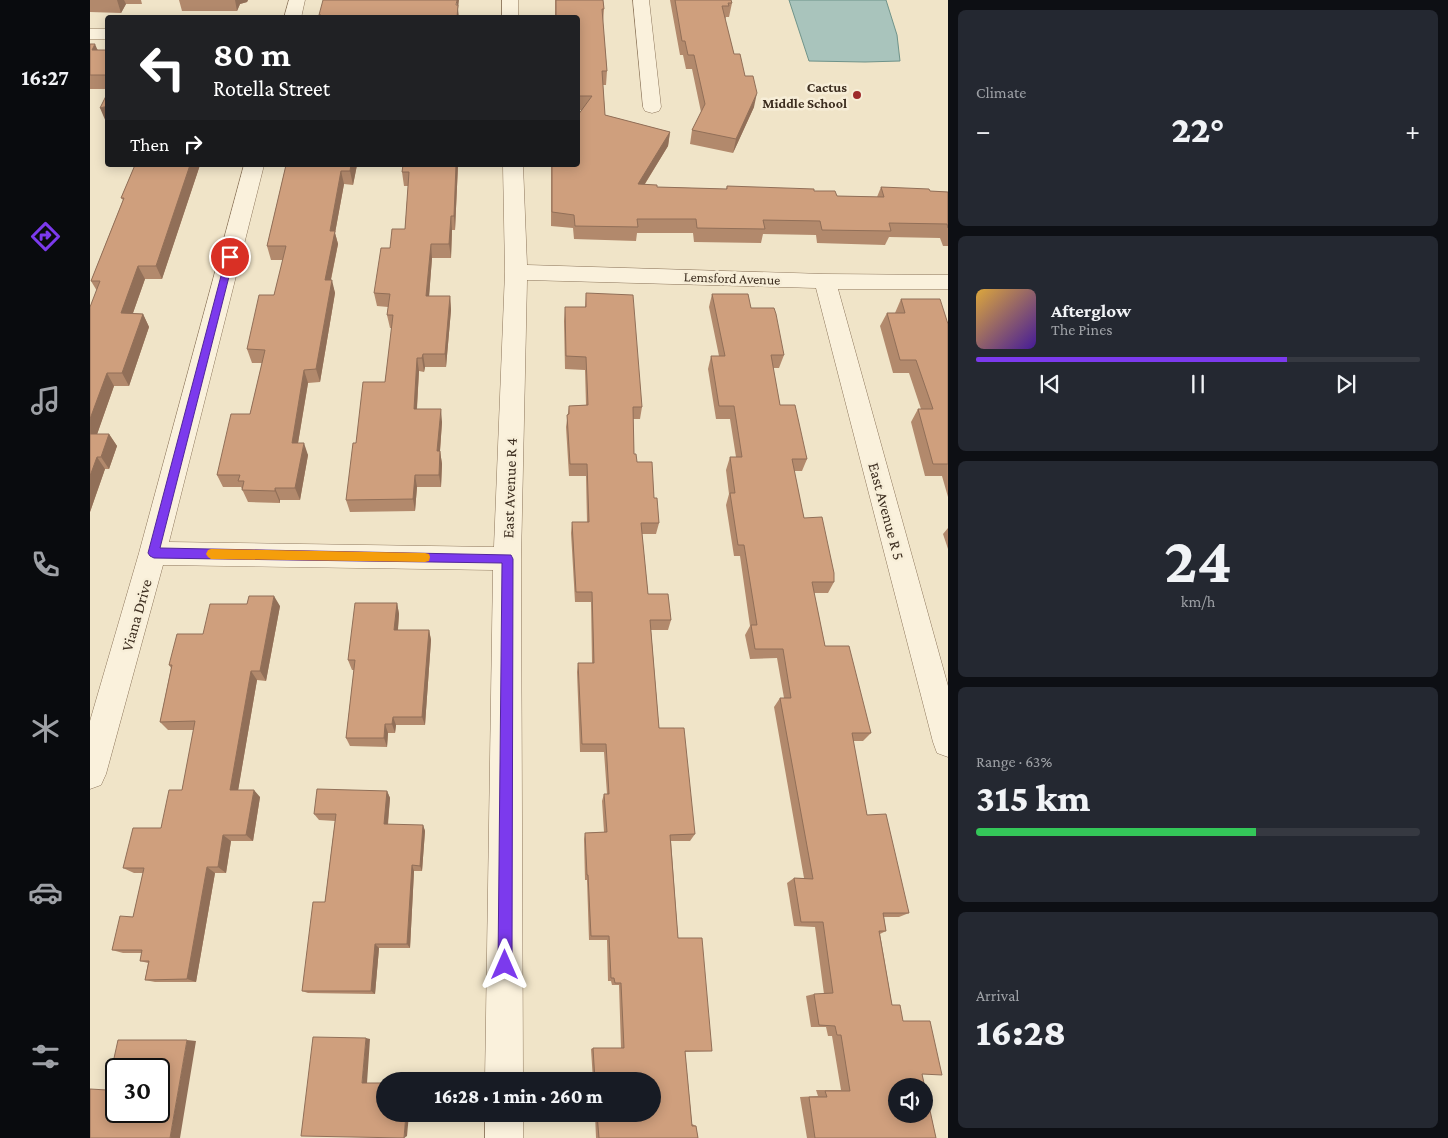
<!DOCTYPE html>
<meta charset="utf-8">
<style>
:root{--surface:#171b24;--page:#242831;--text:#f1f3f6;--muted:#9ea1a6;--line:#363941;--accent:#7c3aed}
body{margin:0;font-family:"Crimson Pro",serif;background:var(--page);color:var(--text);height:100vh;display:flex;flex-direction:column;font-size:19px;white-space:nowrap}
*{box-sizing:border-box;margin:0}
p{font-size:16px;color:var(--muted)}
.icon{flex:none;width:28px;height:28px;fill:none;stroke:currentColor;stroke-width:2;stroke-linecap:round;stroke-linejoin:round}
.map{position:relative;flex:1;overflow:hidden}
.drawer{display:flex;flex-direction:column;gap:10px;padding:10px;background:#0d0f14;width:500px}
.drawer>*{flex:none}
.top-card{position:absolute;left:15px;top:15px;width:475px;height:152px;border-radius:5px;box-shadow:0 2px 12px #0003;background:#202124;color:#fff;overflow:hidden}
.buttons{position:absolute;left:798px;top:1078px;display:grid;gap:10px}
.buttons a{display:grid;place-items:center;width:45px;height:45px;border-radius:50%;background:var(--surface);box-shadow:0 2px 12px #0003;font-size:25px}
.speed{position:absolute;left:15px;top:1058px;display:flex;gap:10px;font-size:25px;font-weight:700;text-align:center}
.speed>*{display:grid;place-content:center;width:65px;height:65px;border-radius:50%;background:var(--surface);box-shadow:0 2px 12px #0003;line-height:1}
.speed .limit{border:2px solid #111;border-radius:8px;background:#fff;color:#111}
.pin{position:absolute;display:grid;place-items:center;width:42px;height:42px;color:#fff;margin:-21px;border:2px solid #fff;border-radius:50%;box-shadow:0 1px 5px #0007}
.me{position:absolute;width:55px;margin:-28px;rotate:0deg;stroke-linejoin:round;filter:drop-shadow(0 0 4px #0008)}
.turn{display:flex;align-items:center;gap:18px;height:105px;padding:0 25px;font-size:22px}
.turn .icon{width:65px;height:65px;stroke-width:2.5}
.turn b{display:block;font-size:35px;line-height:42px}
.then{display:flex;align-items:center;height:48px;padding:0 25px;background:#0003;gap:10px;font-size:19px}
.big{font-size:38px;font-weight:800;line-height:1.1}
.drawer .tile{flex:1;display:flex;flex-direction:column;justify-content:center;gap:8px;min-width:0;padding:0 18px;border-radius:8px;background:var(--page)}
.drawer .dial{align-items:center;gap:0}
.dial b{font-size:65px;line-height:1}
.song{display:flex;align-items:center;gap:15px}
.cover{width:60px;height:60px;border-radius:8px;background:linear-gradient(135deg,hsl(40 70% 55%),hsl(260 70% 35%))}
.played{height:5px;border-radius:2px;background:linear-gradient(90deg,var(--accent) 70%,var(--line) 70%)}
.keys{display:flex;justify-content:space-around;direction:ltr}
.heat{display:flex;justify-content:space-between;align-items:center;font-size:28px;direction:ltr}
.charge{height:8px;border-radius:4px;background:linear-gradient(90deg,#34c759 63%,var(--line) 0)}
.trip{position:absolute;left:286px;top:1072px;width:285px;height:50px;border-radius:25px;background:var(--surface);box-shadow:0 2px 12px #0003;font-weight:800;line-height:50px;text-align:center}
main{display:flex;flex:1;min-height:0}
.tab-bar{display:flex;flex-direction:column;width:90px;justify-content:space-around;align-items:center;background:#090b0e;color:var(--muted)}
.tab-bar .icon{width:35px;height:35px}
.tab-bar .current{color:var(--accent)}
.tab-bar b{font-size:22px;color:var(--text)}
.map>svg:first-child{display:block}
.water{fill:#a9c4bc;stroke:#6f938a}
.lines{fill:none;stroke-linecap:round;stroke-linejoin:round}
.street-casing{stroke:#8d765c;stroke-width:1}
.street{fill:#faf1dc;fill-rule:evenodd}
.wall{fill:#b2896c}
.shaded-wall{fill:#916f58}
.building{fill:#cf9f7d;stroke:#916f58;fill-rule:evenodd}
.route{fill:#7c3aed;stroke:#51269a}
.slow{fill:#f59e0b}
.poi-dot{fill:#9e2a2b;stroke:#f7eed8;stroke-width:2}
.labels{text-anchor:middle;stroke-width:5;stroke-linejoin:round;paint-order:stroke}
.far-poi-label{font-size:14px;font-weight:bold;fill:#3d2e20;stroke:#f7eed8;text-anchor:end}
.far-street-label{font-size:14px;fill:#3d2e20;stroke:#f7eed8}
.street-label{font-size:16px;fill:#3d2e20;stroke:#f7eed8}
</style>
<main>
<nav class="tab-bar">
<b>16:27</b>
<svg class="icon current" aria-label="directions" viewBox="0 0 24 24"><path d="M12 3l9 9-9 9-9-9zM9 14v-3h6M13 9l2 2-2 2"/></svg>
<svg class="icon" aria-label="music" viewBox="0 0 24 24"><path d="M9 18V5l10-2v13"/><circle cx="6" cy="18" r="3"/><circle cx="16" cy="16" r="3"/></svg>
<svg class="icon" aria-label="phone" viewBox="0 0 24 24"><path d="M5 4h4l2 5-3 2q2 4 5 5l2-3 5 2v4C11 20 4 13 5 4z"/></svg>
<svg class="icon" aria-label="climate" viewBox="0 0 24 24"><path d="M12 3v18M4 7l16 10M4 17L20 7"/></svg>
<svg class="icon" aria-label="car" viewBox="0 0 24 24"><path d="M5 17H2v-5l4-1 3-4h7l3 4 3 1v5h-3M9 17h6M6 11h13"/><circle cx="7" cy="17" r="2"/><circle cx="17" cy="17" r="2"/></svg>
<svg class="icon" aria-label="filters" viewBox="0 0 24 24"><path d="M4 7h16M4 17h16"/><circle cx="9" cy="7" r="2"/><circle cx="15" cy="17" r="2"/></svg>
</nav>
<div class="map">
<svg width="858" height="1138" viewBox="0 0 858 1138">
<rect width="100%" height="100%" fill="#f0e4c8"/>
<!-- water -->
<path class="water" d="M699 0H796L807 35 810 61 775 62 719 61Z"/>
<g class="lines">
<defs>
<path id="street" d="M199 0H215L211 18H194Z
M412 0H428V18H412Z
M543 0H559L571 107 569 111 562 113 555 111 553 107Z
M0 29H18V39H0Z
M154 165H174L79 542 404 547 415 272 413 165H433L437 265 735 274 858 275V289H748L858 686V757L847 753 843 742 726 288 437 280 431 559 433 1081H395L403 570 73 565 16 774 11 785 0 789V721L49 553Z
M395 1114H433V1138H395Z"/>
</defs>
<!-- street casing -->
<use href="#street" class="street-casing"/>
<!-- street -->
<use href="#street" class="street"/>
</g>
<!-- wall -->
<path class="wall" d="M0 0H51L52 4H36L31 13 0 12Z
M89 0H158L157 2 150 4 147 11H92Z
M465 0H513L514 9 513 23 517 71 516 85H513L515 115 580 132 578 146 555 184 567 187 636 189 637 186 724 191 747 196 787 197 791 187 840 191 858 192V246H853L850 238 799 237 795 245 727 243 726 235 673 234 671 243 604 242 603 233H547L546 241 484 239 483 228 461 226V165H488L491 110H488V18H465Z
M580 0H641L642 3 639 17H636L635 20 644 54 655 76 664 107 643 153 600 144 602 130 611 112 602 69H596L593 55H590Z
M0 44 8 50H18V89H0Z
M45 165H110L72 279H55L43 313 53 314 59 327 39 386H24L7 434H19L27 446 19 469H15L0 512V307L7 291 1 281 33 200 31 198Z
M196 165H267L263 185 254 184 245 233 248 244 241 280 245 293 230 382 218 383 208 443 218 455 210 500H190V503L158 502 151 487H133L127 475 160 414 172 363H162L157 349 184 295 193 260H181L177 246Z
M313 165H368L365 230H362L361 258H342L339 296H360L361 310 356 367H335L334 372 329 371 327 409 352 422 350 451 352 464 351 487H327L325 511 260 512 256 500 266 443 295 382 302 328H300L297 315 298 307 287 306 284 293 300 248 315 229 318 186H314L312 172Z
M496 293 552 407 550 419H543L544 454 547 462 564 498 569 523 566 534H552L558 594 581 620 578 630H561L569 728 605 834 600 841H581L588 938 622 1051 595 1052 602 1124 606 1126 608 1138H506L505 1114H562V1081H503L501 1049 503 1048H531L529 985H522L521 981H518L517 940H499L497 880H495L494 839 495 833 514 832 512 801 514 794H517L514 752H490L487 672 488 663H502L501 602H485L481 533 482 522H497L496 476H479L476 427 479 406 496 405 495 370 475 369 474 321 475 307H495Z
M622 294 661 308 694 355 689 368H683L690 405 717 459 712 471H704L714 518 744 582 738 593H724L735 646 781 733 773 741H763L777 815 819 913 809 917H794L796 931 790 934 802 1005 813 1021 832 1075 846 1138H717L710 1097 728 1096 726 1090H751L742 1036H738L736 1027H721L716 996 724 994H734L725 927 704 926 697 883 704 878H714L684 707 690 698H694L687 658 660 659 655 635 660 626 650 556H644L636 505 639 494 636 470 640 457H646L640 419H626L618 369 621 356H629L619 307Z
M811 299 858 324V497L852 476H835L821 422 828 409H831L819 373H803L790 326 797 313H805Z
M858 528V549L853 534Z
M307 603 309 614 308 630H339L341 640 335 725H306L305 733H298L297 747 260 746 256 738 264 670H262L258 660Z
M157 604 190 606 176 681 167 680 148 790 170 797 163 841H141L136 873H125L106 982H65L55 980 58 963 50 961 52 953H33L22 950 43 917 53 873H44L33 868 71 828 92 790 104 730H78L70 722 81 668 79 665 113 634Z
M297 791 300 798 298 825H333L335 831 332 871H324L320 948H289L285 994 218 993 212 991 235 902 245 821 229 820 224 814Z"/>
<!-- shaded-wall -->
<path class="shaded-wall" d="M27 0H34L36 4 31 13Z
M145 0H158L157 2 150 4 147 11Z
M367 0H369L368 9 369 18H367Z
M5 44 11 58 2 50Z
M667 93 664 107 643 153 646 139Z
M18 106V122H16L10 108Z
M580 132 578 146 546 198 548 184Z
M100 165H110L72 279 66 266Z
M261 165H267L263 185 260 171Z
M366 165H368L365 230 364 216Z
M251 171 254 184 245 233 248 244 238 293 235 280 240 231Z
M361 216 362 230 361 258 359 244Z
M341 244 342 258 338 310 336 296Z
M48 266 55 279 38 327 31 313Z
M242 280 245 293 230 382 226 369Z
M360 296 361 310 356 367 355 354Z
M53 314 59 327 39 386 32 373Z
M333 354 335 367 334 372 332 358Z
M327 358 329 371 326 421 324 409Z
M214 370 218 383 206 455 202 443Z
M17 373 24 386 3 446 0 442V419Z
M351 409 352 422 349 464 347 451Z
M19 434 27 446 19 469 11 457Z
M214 443 218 455 210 500 205 488Z
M350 451 352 464 351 487 349 475Z
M7 457 15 469 0 512V476Z
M325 475 327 487 325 511 323 499Z
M185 488 190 500V503L185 491Z
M184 596 190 606 176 681 170 671Z
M307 603 309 614 307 640 304 630Z
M339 630 341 640 335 725 332 717Z
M161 671 167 680 147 797 140 790Z
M303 717 306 725 305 733 302 724Z
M295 724 298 733 297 747 294 738Z
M164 790 170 797 163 841 156 835Z
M297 791 300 798 297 831 294 824Z
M333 825 335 831 332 871 330 866Z
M133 835 141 841 136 873 128 867Z
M322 865 324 871 320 948 317 944Z
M117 867 125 873 106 982 97 979Z
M285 944 289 948 285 994 281 991Z
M276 1038 280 1039 277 1083H272Z
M97 1040 106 1041 90 1138H80Z
M316 1114H319L317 1136 314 1138Z"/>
<!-- building -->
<path class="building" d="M233 0H367L366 5H368L367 18H230L231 15H229Z
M466 0H513L514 9H512L517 71H512L515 115 580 132 548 184 567 185V187L637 189V186L724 189V191H745L747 196 794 197 791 187 839 189 840 191 858 192V228L857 224 799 223 801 231 732 230 730 221 673 220 675 229 607 228 606 219H547L548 227 485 226 484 215 462 212V165H488V115L502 96H488V18H466Z
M585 0H641L642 3H638L639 6H632L644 54H650L655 76H663L667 93 646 139 602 130 615 104 604 55H598L595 41H592Z
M0 44H5L2 50H18V75H0Z
M18 92V106L10 108Z
M45 165H100L66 266H48L31 313 53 314 32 373H17L0 419V307L10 281H1L34 198H31Z
M196 165H261L260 171H251L240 231H245L235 280H242L226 369 214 370 202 443H214L205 488H185V491L152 490 154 481H148L150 475H127L141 414H160L175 350 157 349 169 295H184L196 246H177Z
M313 165H366L364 216H361L359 244H341L336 296H360L355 354H333L332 358H327L324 409H351L347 451H350L349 475H325L323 499 256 500 263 443H266L273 382H295L303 315H297L300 294 284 293 291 248H300L302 229H315L319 172H312Z
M496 293 543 295 552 407H543L544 454H546L547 462H562L564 498H567L569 523H551L558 594H578L581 620H560L569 728H594L605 834 580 835 588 938H612L622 1051H595L602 1126H606L608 1138H509L507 1114H562V1081H505L503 1048H534L531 983H525L524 978H521L519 936H501L498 875H497L495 833 517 832 514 794H519L516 744H492L488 663H504L502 592H486L482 522H499L497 464H480L477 415 479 414V406L498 405 496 357 476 356 475 307H496Z
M622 294H658L661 308H684L686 314 694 355H681L690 405H705L717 459H702L714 518 732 517 744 573V582H722L735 646H759L781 733H762L777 815 796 814 819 913H793L796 931H789L802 1005H810L813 1021H840L852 1075 832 1074 846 1138H725L719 1097H737L735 1091H760L751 1035H747L745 1026 729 1025 724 994 743 993 733 922H711L704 878 723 879 690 698H701L693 649H665L661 625H667L654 545H648L640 493H645L640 457H652L644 406H629L621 356H635ZM806 1086H834V1114H806Z
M811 299H850L858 324V464H843L828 409H843L826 360H810L797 313H815Z
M0 434H19L11 457H7L0 476Z
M159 596H184L170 671H161L140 790H164L156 835H133L128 867H117L97 979 55 980 59 961H50L52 950H22L30 916 43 917 54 868H33L43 828H71L79 790H92L105 721 70 722 82 665H79L87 634H113L120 604H157Z
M265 603H307L304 630H339L332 717H303L302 724H295L294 738H256L265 660H258Z
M227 789 297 791 294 824 333 825 330 866 322 865 317 944H285L281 991H212L223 902H235L246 814H224Z
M223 1037 276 1038 272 1083H295V1114H316L314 1138 211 1136Z
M28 1040H97L80 1138H0V1089L17 1090ZM26 1069H69V1111H26Z"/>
<!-- route -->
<path class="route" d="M140 254 144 257 70 548 421 555 423 559 422 965 420 970 415 972 410 970 408 965 412 563 64 558 60 556 58 553 136 257Z"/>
<!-- slow -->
<path class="slow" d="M121 549 335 553 339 554 340 557 339 561 335 562 121 559 118 557 116 554 118 550Z"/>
<!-- markers -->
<circle class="poi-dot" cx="767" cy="95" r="5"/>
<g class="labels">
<!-- far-poi labels -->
<g class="far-poi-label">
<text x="757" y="92">Cactus<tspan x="757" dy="16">Middle School</tspan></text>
</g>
<!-- far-street labels -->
<g class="far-street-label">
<text transform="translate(642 278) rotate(2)" y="5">Lemsford Avenue</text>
</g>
<!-- street labels -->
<g class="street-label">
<text transform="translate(419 488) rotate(-88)" y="6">East Avenue R 4</text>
<text transform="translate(797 511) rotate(75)" y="6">East Avenue R 5</text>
<text transform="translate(46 615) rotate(-74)" y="6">Viana Drive</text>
</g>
</g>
</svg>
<div class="buttons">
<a><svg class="icon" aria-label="sound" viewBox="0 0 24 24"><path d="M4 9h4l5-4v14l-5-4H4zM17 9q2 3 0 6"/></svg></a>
</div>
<div class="speed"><div class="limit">30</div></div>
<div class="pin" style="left:140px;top:257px;background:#d93025"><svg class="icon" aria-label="arrive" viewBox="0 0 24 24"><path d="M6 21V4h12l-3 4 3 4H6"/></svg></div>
<svg class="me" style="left:415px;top:965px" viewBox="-20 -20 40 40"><path d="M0-17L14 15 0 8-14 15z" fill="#7c3aed" stroke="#fff" stroke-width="4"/></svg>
<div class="trip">16:28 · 1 min · 260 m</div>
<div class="top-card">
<div class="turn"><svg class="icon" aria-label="left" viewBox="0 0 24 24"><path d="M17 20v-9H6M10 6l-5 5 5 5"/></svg><div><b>80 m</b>Rotella Street</div></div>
<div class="then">Then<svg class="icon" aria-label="right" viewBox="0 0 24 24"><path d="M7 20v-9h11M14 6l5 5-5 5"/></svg></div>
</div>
</div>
<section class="drawer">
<div class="tile"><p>Climate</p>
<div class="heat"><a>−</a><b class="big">22°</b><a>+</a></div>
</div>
<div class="tile">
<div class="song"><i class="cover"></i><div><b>Afterglow</b><p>The Pines</p></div></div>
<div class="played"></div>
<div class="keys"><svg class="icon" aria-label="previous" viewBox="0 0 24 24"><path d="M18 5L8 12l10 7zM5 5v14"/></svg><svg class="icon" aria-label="pause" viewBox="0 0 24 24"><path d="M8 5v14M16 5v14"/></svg><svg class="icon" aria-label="next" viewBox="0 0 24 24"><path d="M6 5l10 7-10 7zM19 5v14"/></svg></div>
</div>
<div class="tile dial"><b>24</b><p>km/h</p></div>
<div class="tile"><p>Range · 63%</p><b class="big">315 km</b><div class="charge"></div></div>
<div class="tile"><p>Arrival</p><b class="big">16:28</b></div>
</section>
</main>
